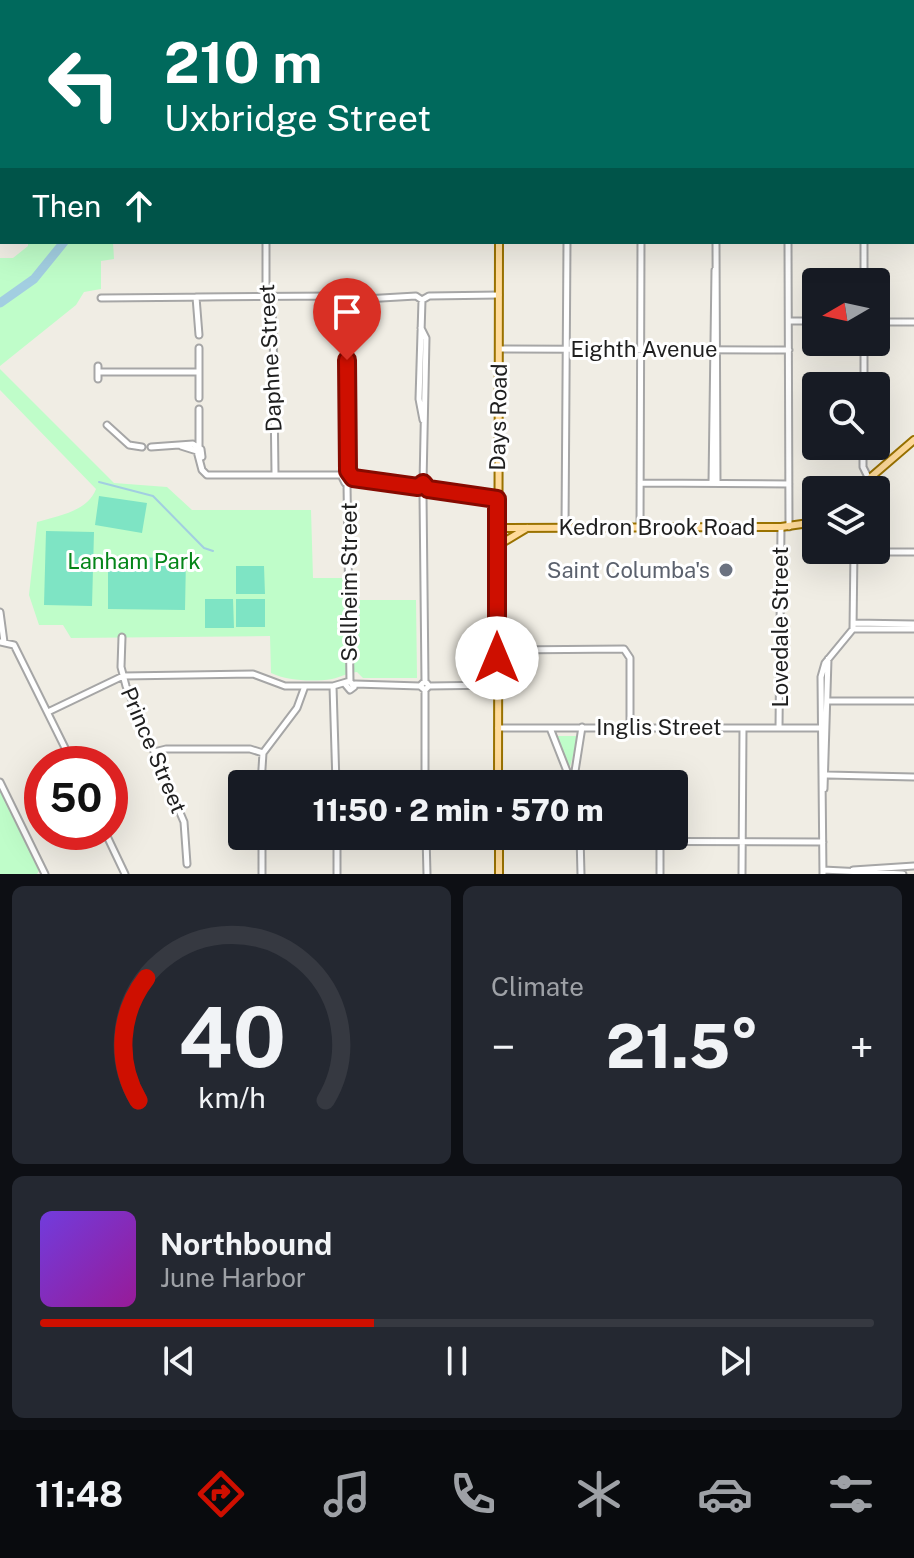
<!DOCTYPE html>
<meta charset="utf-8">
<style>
:root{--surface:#171b24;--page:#242831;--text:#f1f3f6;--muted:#9ea1a6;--line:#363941;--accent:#ce0f00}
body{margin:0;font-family:"Public Sans",sans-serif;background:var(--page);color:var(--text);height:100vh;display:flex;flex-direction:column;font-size:30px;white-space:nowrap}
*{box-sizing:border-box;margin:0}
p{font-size:26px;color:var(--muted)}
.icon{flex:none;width:44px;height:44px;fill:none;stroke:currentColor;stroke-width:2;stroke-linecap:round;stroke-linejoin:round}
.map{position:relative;height:874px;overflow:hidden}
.sheet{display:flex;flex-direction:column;gap:12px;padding:12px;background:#0d0f14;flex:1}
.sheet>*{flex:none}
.top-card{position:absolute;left:0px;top:0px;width:914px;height:244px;box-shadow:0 8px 32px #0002;background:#00695c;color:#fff;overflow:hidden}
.needle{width:52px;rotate:261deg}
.tools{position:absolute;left:802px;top:268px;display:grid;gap:16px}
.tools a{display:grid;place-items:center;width:88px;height:88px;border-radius:8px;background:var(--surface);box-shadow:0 8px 32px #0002;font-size:40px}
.speed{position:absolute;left:24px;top:746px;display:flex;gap:16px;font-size:40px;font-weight:700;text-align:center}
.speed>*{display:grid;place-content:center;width:104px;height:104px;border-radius:50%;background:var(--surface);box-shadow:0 8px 32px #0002;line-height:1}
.speed .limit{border:12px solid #d22;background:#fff;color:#111}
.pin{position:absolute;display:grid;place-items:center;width:68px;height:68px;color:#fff;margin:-82px -34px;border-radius:50% 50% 50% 0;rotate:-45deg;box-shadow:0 0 8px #0007}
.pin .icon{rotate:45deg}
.me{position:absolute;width:88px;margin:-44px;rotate:0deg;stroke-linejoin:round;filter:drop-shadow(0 0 6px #0008)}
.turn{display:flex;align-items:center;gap:28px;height:168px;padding:0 32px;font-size:36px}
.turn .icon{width:104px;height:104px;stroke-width:2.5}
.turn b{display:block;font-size:56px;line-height:68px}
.then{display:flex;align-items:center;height:76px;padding:0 32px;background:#0003;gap:16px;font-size:30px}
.big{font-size:60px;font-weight:800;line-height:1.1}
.sheet .card{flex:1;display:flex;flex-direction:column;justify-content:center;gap:12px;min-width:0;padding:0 28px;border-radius:12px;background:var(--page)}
.sheet .dial{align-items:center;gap:0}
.dial svg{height:208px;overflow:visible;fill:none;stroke:var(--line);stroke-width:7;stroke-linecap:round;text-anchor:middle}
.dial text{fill:var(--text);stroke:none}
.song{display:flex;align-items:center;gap:24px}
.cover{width:96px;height:96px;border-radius:12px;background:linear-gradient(135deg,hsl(260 70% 55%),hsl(300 70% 35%))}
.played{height:8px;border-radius:4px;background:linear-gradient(90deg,var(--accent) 40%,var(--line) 40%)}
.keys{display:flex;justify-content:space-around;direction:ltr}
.heat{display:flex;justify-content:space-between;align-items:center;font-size:44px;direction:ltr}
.sheet .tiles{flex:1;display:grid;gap:12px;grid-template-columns:1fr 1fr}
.card:last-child{grid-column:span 2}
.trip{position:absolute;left:228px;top:770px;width:460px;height:80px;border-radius:8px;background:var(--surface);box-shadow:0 8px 32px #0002;font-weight:800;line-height:80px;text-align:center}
.tab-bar{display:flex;height:128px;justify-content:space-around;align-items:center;background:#090b0e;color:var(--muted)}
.tab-bar .icon{width:56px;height:56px}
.tab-bar .selected{color:var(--accent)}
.tab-bar b{font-size:36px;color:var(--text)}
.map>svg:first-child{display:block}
.forest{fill:#a4d297}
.park{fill:#bffdc9}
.pitch{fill:#7ee4c4}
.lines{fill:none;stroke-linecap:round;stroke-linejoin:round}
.stream{stroke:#a2cee1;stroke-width:2}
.river{stroke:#a2cee1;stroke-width:9}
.minor-casing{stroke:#a6a6a6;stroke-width:9}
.major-casing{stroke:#9a7200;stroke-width:10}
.minor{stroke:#fff;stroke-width:5}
.major{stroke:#ffdb9b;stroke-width:6}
.route-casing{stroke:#860a00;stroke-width:20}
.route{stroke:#ce0f00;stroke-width:14}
.worship-dot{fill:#6b7280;stroke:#fff;stroke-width:3}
.labels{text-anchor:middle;stroke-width:6;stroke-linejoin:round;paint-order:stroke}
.street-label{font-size:22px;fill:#1f1f1f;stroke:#fff}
.park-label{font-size:22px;fill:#058519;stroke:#fff}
.worship-label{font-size:22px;fill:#5b616d;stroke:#fff;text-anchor:end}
</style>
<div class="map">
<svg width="914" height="874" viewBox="0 0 914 874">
<rect width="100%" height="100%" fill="#f0ede4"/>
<!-- forest -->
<path class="forest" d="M746 0H878V2H743Z"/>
<!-- park -->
<path class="park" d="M28 242H113L114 259 101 261V289L84 292 76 305 0 366V258H13L28 246Z
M0 369 114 483 167 487 192 510H311L313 578H348V600H416L417 678H363L357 672C346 673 341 677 332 679 313 682 288 681 271 673L270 636 71 638 63 625H39L29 595 37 522C58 516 88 511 96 489L0 390Z
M558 736H578L570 767 554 740Z
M0 790 39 871 37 874H0Z"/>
<!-- pitch -->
<path class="pitch" d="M99 496 147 503 142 533 95 525Z
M46 531 94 532 92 606 44 605Z
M108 557 186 558 185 610 108 609Z
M236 566H264L265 594H236Z
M205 599H233L234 628H205Z
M236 599H265V627H236Z"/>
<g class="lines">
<!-- stream -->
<path class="stream" d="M99 482 153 496 204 548 213 551"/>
<!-- river -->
<path class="river" d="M54 0 55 2
M0 303 34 279 64 242"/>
<defs>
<path id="minor" d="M97 0V2
M139 2V0
M266 2V0
M385 2V0
M530 2V0
M604 2V0
M735 2 738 0
M0 4H2
M0 76H2
M912 128H914
M0 221H2
M266 242V286L273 321 275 473
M716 242 717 483
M788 242 789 527
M864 282V242
M196 297 339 296 347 300 416 296 422 300 429 296 499 295
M196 297 199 335
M101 298 216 297
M347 300 348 471
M422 300 419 399 423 420
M789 321H816
M876 322H914
M421 328 426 338 423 483
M199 348V398
M499 349 789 350
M98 366V379
M98 372H199
M864 386V342
M199 409V447
M107 425 129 445 142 447
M181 446 197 451 202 470 207 475H341L348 471 353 480 345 483 341 475
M863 446V467L869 479
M151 447 193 444 201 449 202 457
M353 478 418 487
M640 483 789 484
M712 483 715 270
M347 484 350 681
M428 489 423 483 418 487 423 494 428 489 497 499
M423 494 425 681
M565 527 567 242
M640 527 641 242
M854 552H914
M0 612 4 642
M854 623 914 624
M853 629H914
M122 637 121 667 126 686 184 822 187 864
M0 642 14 645 73 764
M497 650 624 649 630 658V727
M355 684 420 686 425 690 429 686 425 681 420 686
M333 686 336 784
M429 686 498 685
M425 690V784
M827 701H914
M50 711 123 676 253 674 285 686H333L350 681 354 687 350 690 345 684
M498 728H819
M550 728 572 784
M779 728 781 527
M154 752 166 749H250L263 753
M827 775 914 777
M0 782 45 874
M261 784 263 753 297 708 305 686
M573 784 582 727
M824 789 828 659
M105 832 125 874
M262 836V874
M337 836V874
M426 836 427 874
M580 836 581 874
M499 841 823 842
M823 870 903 874
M853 870 914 866
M660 874V841
M742 874 743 728
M823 874 821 677 825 663 853 629 854 550"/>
<path id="major" d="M441 2V0
M856 490 914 440
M497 528 781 527 816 522
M497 546 527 528
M498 784 499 242
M499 836V874"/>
</defs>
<!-- minor casing -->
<use href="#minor" class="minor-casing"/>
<!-- major casing -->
<use href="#major" class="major-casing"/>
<!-- minor -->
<use href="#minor" class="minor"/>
<!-- major -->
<use href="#major" class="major"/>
</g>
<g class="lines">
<defs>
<path id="route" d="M347 360 348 471 353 478 418 487 423 483 428 489 497 499V658"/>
</defs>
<!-- route casing -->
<use href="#route" class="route-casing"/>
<!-- route -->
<use href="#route" class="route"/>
</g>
<!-- markers -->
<circle class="worship-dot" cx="726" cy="570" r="8"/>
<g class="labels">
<!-- street labels -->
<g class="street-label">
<text x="644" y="357">Eighth Avenue</text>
<text transform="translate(270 358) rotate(-93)" y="8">Daphne Street</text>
<text transform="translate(498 417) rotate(-89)" y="8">Days Road</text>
<text x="657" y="535">Kedron Brook Road</text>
<text transform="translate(349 582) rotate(-90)" y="8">Sellheim Street</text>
<text transform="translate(780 627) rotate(-90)" y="8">Lovedale Street</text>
<text x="659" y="735">Inglis Street</text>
<text transform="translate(154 750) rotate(67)" y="8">Prince Street</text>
</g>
<!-- park labels -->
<g class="park-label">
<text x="134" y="569">Lanham Park</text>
</g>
<!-- worship labels -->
<g class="worship-label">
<text x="710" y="578">Saint Columba's</text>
</g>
</g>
</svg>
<div class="tools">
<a><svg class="needle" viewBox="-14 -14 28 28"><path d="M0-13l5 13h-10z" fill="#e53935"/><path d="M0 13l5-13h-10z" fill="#9ea1a6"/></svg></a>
<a><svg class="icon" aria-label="search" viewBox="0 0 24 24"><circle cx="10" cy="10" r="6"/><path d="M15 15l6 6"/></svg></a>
<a><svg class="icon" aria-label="layers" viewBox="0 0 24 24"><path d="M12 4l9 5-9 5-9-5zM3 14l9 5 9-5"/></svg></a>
</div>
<div class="speed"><div class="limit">50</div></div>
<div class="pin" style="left:347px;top:360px;background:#d93025"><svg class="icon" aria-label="arrive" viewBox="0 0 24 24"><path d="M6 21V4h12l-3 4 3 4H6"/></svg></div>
<svg class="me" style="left:497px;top:658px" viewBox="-20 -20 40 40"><circle r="19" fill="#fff"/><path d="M0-13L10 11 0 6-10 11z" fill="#ce0f00"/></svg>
<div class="trip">11:50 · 2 min · 570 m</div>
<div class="top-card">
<div class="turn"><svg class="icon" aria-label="left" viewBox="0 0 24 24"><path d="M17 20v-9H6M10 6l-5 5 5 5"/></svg><div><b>210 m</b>Uxbridge Street</div></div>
<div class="then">Then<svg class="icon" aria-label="ahead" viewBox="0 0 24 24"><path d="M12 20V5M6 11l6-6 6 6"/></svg></div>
</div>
</div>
<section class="sheet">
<div class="tiles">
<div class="card dial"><svg viewBox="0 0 100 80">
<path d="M14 69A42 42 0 1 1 86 69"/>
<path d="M14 69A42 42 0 0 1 17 22" stroke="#ce0f00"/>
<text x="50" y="56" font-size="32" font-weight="700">40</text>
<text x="50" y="72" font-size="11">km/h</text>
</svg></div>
<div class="card"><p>Climate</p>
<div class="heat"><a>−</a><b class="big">21.5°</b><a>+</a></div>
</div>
<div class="card">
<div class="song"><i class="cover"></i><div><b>Northbound</b><p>June Harbor</p></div></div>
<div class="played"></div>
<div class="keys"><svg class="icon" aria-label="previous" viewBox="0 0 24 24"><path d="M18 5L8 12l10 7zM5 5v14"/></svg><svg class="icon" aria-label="pause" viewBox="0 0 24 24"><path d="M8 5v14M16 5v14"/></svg><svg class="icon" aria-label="next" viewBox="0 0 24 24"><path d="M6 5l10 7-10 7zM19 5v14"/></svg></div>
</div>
</div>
</section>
<nav class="tab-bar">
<b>11:48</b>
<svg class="icon selected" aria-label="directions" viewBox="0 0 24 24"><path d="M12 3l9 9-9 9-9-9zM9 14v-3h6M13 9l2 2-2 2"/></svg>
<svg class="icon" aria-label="music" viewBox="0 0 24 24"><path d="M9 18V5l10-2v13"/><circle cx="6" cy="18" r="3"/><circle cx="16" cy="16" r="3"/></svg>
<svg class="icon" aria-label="phone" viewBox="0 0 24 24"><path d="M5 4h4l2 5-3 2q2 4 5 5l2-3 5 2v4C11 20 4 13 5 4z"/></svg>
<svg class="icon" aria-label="climate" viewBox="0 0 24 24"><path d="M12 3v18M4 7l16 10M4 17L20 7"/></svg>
<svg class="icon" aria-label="car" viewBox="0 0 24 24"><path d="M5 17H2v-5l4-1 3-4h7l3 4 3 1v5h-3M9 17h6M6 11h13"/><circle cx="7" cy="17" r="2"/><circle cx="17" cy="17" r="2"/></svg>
<svg class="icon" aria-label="filters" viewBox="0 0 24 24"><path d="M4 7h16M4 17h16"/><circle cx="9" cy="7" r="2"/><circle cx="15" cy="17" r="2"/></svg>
</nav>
